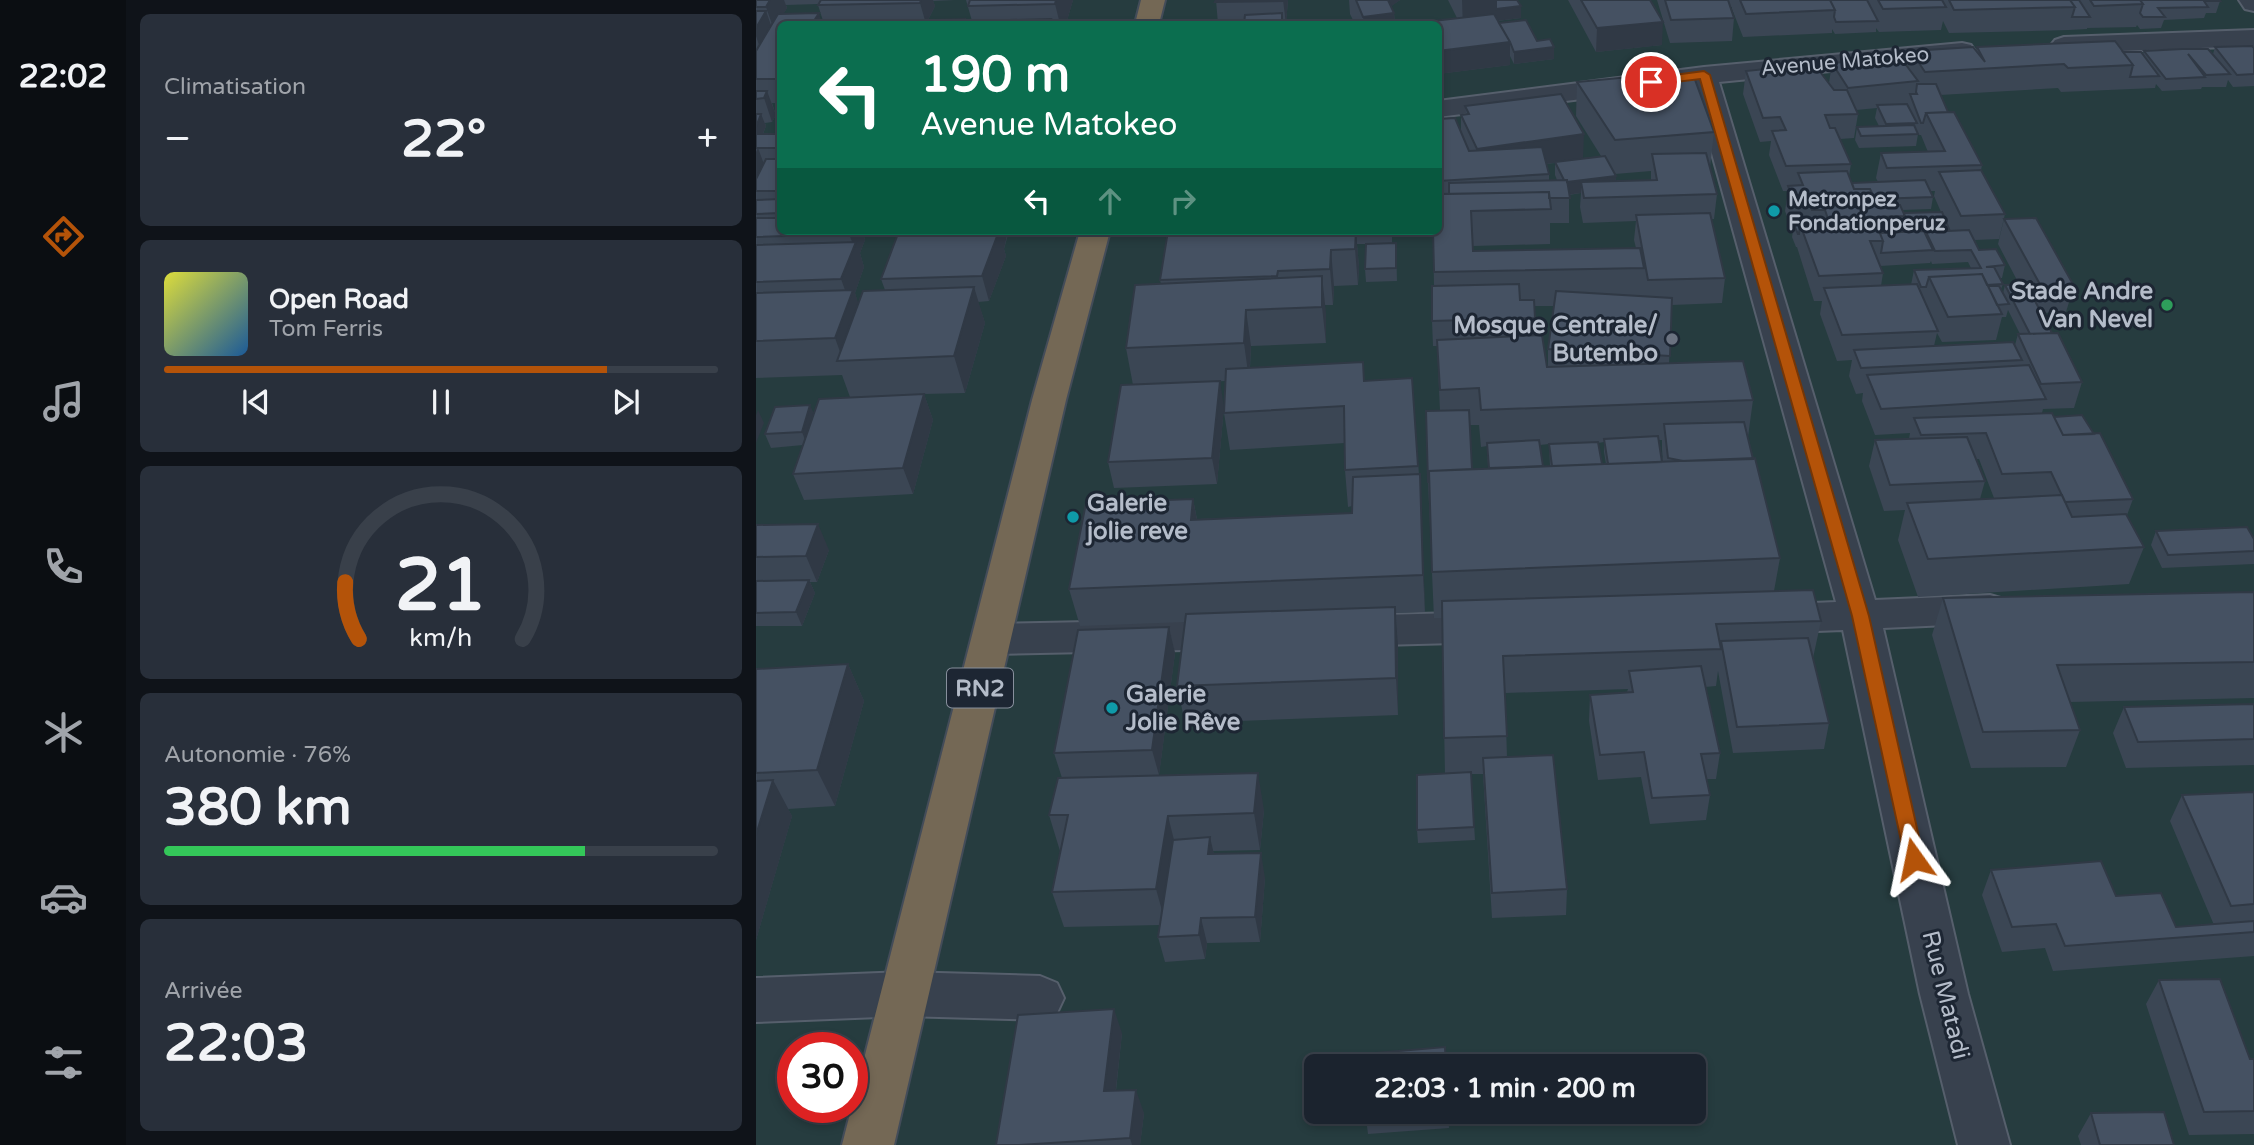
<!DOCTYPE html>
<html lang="fr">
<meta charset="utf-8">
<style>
:root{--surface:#1b232e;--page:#282f3a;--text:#f1f3f6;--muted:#a0a4aa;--line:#39404a;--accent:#b45309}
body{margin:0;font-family:"Varela Round",sans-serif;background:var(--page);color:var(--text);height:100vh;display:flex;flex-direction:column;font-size:26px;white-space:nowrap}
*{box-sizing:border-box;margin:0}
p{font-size:23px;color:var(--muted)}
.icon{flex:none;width:38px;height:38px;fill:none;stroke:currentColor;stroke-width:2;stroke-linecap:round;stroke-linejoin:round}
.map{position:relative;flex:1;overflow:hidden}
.drawer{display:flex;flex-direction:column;gap:14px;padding:14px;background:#0f1319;width:630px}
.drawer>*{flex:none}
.hud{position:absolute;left:21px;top:21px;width:665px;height:214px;border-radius:10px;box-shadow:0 4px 10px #0003,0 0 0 2px var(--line);background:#0b6e4f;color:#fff;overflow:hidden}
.speed{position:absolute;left:21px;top:1032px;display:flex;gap:14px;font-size:35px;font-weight:700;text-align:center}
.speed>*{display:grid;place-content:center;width:91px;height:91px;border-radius:50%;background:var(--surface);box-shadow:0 4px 10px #0003,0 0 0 2px var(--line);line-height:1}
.speed .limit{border:10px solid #d22;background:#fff;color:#111}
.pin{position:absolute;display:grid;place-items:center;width:60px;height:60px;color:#fff;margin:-30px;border:4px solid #fff;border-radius:50%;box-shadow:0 2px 7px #0007}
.me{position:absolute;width:77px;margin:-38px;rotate:348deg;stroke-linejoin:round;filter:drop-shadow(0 0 5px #0008)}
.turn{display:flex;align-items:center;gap:24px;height:147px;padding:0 28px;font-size:32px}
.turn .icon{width:91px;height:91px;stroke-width:2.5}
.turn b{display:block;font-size:49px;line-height:60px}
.lanes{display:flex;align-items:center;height:66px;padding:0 28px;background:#0003;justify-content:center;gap:35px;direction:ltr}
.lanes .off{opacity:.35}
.big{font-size:52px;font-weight:800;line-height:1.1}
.drawer .card{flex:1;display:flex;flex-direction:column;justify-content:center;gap:10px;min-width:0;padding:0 24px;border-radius:10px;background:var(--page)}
.drawer .dial{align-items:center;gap:0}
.dial svg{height:182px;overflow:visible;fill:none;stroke:var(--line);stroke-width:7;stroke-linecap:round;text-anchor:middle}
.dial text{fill:var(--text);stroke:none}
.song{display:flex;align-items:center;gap:21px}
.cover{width:84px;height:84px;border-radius:10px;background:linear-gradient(135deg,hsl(60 70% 55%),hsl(210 70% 35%))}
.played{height:7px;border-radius:4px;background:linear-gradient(90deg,var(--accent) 80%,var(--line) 80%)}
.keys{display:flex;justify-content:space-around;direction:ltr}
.heat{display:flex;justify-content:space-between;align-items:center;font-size:38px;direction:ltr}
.charge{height:10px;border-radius:5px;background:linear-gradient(90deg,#34c759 76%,var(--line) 0)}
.trip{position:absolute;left:548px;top:1054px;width:402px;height:70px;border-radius:10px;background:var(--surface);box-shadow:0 4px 10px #0003,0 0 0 2px var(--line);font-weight:800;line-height:70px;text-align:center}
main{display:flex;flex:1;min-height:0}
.tab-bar{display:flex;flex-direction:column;width:126px;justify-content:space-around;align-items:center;background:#0b0e12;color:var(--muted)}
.tab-bar .icon{width:49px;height:49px}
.tab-bar .active{color:var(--accent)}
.tab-bar b{font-size:32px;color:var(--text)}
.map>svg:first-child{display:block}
.green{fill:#263c3f;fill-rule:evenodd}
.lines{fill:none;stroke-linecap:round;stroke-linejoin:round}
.minor-casing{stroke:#565f6c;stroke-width:4}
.highway-casing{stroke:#434c59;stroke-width:4}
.minor{fill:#38414e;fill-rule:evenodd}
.highway{fill:#746855;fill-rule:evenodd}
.wall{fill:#3b4654;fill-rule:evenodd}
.shaded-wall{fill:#303945}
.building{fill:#455162;stroke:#303945;stroke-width:2}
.route{fill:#b45309;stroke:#753606;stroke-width:2}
.culture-dot{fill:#0f9aa8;stroke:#1d2633;stroke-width:2.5}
.leisure-dot{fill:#2e9e5b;stroke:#1d2633;stroke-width:2.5}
.worship-dot{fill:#6b7280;stroke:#1d2633;stroke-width:2.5}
.labels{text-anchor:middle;stroke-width:6;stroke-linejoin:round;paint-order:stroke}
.far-street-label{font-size:21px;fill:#b4bcc9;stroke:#1d2633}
.far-poi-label{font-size:21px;font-weight:bold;fill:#b4bcc9;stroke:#1d2633;text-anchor:start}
.shield{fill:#1d2633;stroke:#878f9c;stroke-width:2}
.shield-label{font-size:23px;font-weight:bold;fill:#b4bcc9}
.poi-label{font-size:24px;font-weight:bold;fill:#b4bcc9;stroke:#1d2633;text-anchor:end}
.street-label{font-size:24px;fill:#b4bcc9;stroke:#1d2633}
</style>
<main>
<nav class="tab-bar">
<b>22:02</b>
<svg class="icon active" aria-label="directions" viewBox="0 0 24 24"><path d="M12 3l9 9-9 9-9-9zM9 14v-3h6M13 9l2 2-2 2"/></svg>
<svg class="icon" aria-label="music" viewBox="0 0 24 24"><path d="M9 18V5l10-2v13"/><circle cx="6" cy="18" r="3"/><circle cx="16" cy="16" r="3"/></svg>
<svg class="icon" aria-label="phone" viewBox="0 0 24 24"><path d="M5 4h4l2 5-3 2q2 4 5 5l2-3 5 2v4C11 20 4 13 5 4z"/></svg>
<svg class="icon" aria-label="climate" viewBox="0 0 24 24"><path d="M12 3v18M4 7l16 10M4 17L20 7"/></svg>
<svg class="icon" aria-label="car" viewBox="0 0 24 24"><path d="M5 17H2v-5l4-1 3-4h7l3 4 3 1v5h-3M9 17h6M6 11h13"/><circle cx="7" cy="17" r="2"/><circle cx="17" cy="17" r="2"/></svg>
<svg class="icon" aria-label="filters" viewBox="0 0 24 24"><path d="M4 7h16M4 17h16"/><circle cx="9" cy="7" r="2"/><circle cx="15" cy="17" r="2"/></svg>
</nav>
<section class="drawer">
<div class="card"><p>Climatisation</p>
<div class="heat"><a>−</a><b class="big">22°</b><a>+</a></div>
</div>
<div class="card">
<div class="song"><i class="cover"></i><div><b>Open Road</b><p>Tom Ferris</p></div></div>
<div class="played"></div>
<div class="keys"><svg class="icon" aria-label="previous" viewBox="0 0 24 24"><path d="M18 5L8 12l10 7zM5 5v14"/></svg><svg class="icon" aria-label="pause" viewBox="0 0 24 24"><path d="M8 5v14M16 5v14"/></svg><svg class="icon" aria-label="next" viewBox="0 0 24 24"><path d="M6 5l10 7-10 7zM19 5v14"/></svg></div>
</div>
<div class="card dial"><svg viewBox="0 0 100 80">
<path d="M14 69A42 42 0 1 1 86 69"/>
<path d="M14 69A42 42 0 0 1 8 44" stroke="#b45309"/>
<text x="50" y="56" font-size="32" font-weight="700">21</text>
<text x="50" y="72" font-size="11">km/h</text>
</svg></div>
<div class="card"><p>Autonomie · 76%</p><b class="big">380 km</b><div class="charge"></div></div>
<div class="card"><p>Arrivée</p><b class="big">22:03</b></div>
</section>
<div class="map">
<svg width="1498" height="1145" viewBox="0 0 1498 1145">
<rect width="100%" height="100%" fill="#242f3e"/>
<!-- green -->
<path class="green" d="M0 0H1498V1145H0ZM24 24H682V231H24ZM37 1048H96V1108H37ZM560 1066H938V1111H560Z"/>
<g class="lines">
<defs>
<path id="minor" d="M1483 0H1498V11L1489 9Z
M1498 30V46L1308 53 1299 50 1295 45 1299 40 1308 37Z
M1206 43 1215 45 1219 51 1215 57 963 82 1119 600 1234 595 1248 599 1254 609 1248 619 1234 623 1127 628 1212 994 1254 1145H1202L1164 994 1087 630 1011 633 997 629 991 619 997 609 1011 605 1080 602 937 85 682 117V101L948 67Z
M737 612 751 617 757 627 751 637 737 642 587 646 573 641 567 631 573 621 587 616Z
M478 619 492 624 498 634 492 644 478 649 237 654 223 649 217 639 223 629 237 624Z
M148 972 284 976 301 983 308 998 301 1013 284 1020 148 1016 0 1022V978Z"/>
<path id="highway" d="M385 0H409L403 24H379Z
M324 231H354L310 400 138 1145H86L276 400Z"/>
</defs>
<!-- minor casing -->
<use href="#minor" class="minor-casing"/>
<!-- highway casing -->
<use href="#highway" class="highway-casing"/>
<!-- minor -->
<use href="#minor" class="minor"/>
<!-- highway -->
<use href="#highway" class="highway"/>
</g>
<!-- wall -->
<path class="wall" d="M0 0H199L177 1 179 6 172 20 211 24H68L62 5V4L30 5 31 8 27 14 24 24V103H16L20 115 16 122 9 123 10 126 7 134H24V231H253L248 249 250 256 233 301 222 302 229 323 209 393 168 394 177 420 157 494 48 500 37 474 47 445 15 448 9 434 58 414 94 397 86 375 0 378ZM139 235 140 238 125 279 129 290 102 304 99 293 108 267 104 253 109 240 108 236Z
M210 0H317L310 24H214L216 21Z
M460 0H532L530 24H462Z
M593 0H644L635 6 638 13 639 24H560L597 20 594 14Z
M692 0H761L765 6V18L742 21 743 24 781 41 798 59 758 64 754 56V65L682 74V24L701 18Z
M812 0H894L906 45 840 52Z
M901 0H1463L1464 1 1460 13H1450L1448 18 1408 20 1405 28 1384 29 1381 25 1380 27 1331 28V29L1313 30 1193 33 1187 21 1185 30 1123 32 1120 28V32L1079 34 1076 29V33L987 37 976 9V7H974L978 18 976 41 914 43Z
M1221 47 1367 52 1387 54 1388 51 1457 54 1459 47 1498 48V86L1477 87 1472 80 1470 87H1446L1445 89 1406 91 1400 84 1399 88 1305 92 1302 88 1184 95 1192 112 1226 165 1225 170 1249 214 1243 239 1219 240 1223 250 1249 265 1246 278H1244L1247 284 1245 289 1247 293 1249 285 1263 284 1242 244 1248 219 1318 286 1310 312 1285 313 1296 333 1326 382 1318 408 1287 409 1286 413 1298 417 1377 499 1371 515 1388 547 1373 584 1162 597 1142 540 1149 510 1128 511 1113 466 1119 440 1153 439 1154 433 1119 435 1106 401 1107 393 1100 394 1093 376 1096 360 1081 361 1064 314 1066 301H1058L1041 247H1040L1036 237 1038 225 1048 224 1047 221 1033 222 1029 211 1032 191H1027L1013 155 1015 141 1004 142 987 94 990 71 1073 83 1076 63 1152 67 1155 51H1220ZM1121 108 1119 118 1123 126 1101 127 1099 140 1103 148 1160 146 1162 134 1163 135H1165L1172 152 1125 153 1120 178 1122 182 1096 183 1093 176 1095 164 1084 139 1098 138 1102 114 1100 110ZM1174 191H1179L1178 196 1185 212 1148 213 1146 210 1175 209 1177 197ZM1175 261 1176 264 1212 262 1215 268 1158 270 1155 285 1125 286 1127 273 1124 266 1174 263ZM1252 310 1264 334H1262L1259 345 1178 346 1181 333 1186 342 1240 340 1246 317H1250ZM1220 459H1223L1238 498 1224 499 1229 481Z
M821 82 958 132 954 167 961 194 958 219H955L969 278 966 303 916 305 913 363 997 400 992 437 1024 558 1018 591 1065 621 1057 658 1073 723 1068 749 977 753 962 671 960 686 949 687 964 753 960 779H950L954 795 950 820 894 824 885 777 842 780 833 721 834 695 871 692 872 689 749 693 751 757 811 889 810 915 736 918 727 774H715L719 840 662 843 661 830 689 774 686 618H678L672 482 684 411 681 346H677L676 321 678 286 677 231H682V119L705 133V115L710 114 709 106 827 158 845 156 820 116ZM799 163V175L801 180 793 181V174L790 164ZM895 171V181L860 182 859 174ZM825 193 824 207 827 223 880 221 878 240 880 248 717 251V246L794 244V223H813V195ZM778 306H798L792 349V367L779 336ZM714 425H723L725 447 731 446 732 468 716 469ZM903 440H906V450L907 462ZM848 442V452L850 464H846L842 443ZM793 444 794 466H787L784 445Z
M587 231H636V243H640L641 281 610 282 609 269 610 244H601L603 267 602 285 578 286 577 305H569L570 343 495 346 494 368 609 381 656 378 663 475 664 474 669 612 640 613 642 644V715L429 723 421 686 429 622 324 626 313 589 437 499 441 519 596 513V506L592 507 589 470V443L474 450 468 413 470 381 393 384 468 407 461 484 358 488 352 462 377 385 370 348 405 284 404 280 547 233Z
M0 525 73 550 61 582H54L59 593 46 626H0Z
M1400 531 1498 539V564L1406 568 1395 545Z
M1498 592V698L1314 702 1324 730 1310 767 1215 768 1176 635 1187 598Z
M413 627 419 653 403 775 508 810 504 850 457 851 458 854 509 878 504 942 451 943 449 959 409 962 402 937 404 925 308 927 296 892 304 851 293 815 306 778 298 753Z
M92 664 108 701 79 806 32 809 36 816 0 940V669Z
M1498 704V765L1370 768 1357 733 1368 707Z
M1498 792V956L1297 971 1289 948 1246 952 1226 895 1235 870 1360 896 1420 927 1458 925 1414 821 1426 795Z
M1403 980 1494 1059H1498V1134L1433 1135 1390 1004Z
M366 1033 360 1091 388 1113 384 1145H240Z
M609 1111H692L693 1128 612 1134Z
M1335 1113 1418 1145H1325L1322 1136Z"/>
<!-- shaded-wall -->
<path class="shaded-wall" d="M14 0H28L31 8 18 30 10 7Z
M165 0H177L179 6 170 24 164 3Z
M300 0H317L310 24H304L299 4Z
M527 0H532L530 24Z
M624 0H644L625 14Z
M706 0H740L765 6V18L740 21 707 29Z
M10 11 18 34 6 54 0 36V28Z
M63 13 66 24H56Z
M638 13 639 24H608L607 17Z
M907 22 906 45 840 52 841 28Z
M754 42V65L682 74V51Z
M798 47V59L758 64V52Z
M11 91 20 115 16 122 8 98Z
M5 114 10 126 3 143 0 134V127Z
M828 134 827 159 721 173V149Z
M2 148 15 183 0 191V152Z
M860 176 859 189 825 182V193L809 195V183Z
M94 231H107L109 240 104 253 108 267 99 293 110 326 87 360 79 338 93 301 85 279 98 247 93 234Z
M239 231H250L251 235 248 249 250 256 233 301 226 276Z
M600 231 603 267 602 285 599 249Z
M575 250 578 286 577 305 574 269Z
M566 276 570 313V343L566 307Z
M218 287 229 323 209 393 198 356Z
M490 310 495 346 493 380 488 343Z
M464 381 468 407 461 484 456 458Z
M168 394 177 420 157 494 147 468Z
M54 405 60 418 51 445 46 432Z
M2 410 8 423 0 443V415Z
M664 474 666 512 669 612 667 575Z
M437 499 444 536 435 520Z
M62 524 73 550 61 582 50 556Z
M53 580 59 593 46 626 40 612Z
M639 607 642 644V715L640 678Z
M413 627 419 653 403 775 396 750Z
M92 664 108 701 79 806 61 770Z
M502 773 508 810 504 850 498 813Z
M17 780 36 816 0 940V835Z
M412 816 421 852 410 925 400 889Z
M454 837 460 863 452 854Z
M505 853 509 878 504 942 499 917Z
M445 918 451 943 449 959 443 935Z
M358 1009 366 1033 357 1115 348 1091Z
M380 1090 388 1113 384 1145H376L374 1138Z"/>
<!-- building -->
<path class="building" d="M0 0H14L10 7H0Z
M65 0H165L164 3 62 5Z
M214 0H300L299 4 212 6Z
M460 0H527V1L459 2Z
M600 0H632L638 13 607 17Z
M740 0H761L765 6 740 9Z
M825 0H894L907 22 841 28Z
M909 0H972L978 18 915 20Z
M984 0H1074L1079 10 990 14Z
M1074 0H1111L1122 21 1080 22 1078 17 1079 10Z
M1122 0H1186L1190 7 1127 9Z
M1193 0H1314L1319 7 1198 10Z
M1314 0H1323L1334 17H1316L1319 7Z
M1334 0H1384L1387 4 1338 6Z
M1384 0H1463L1464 1H1448L1452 7 1402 8 1409 17H1387L1384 13 1387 4Z
M0 11H10L0 28Z
M63 13 56 24H24V79H0V51L22 14Z
M526 13V24H488L489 15Z
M738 14 754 42 682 51V24H651Z
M209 19 207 24H172V23L81 24 82 23Z
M295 19 293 24H214L216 21Z
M598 20 599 24H560Z
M770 20 781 41 794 39 798 47 758 52 754 42 743 23Z
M172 23 171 24H87Z
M1359 41 1377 65 1312 68 1308 64 1169 72 1155 51 1217 47 1229 62 1221 47Z
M1496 46 1498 48V74L1481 75 1459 47Z
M1426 49H1452L1474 74 1450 75 1432 54 1449 77 1410 79 1388 51Z
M1367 52H1385L1403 76 1374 77 1377 65Z
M1144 57 1162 81 1092 88 1076 63Z
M1058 64 1078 90H1091L1102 114 1069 115 1074 128H1079L1095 164 1030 166 1016 131 1030 130 1024 117 1007 118 990 71Z
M916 73 938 77 958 132 859 140 821 82Z
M1161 84H1180L1192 112 1170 113 1167 123H1165L1154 94H1161L1160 92Z
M0 91H11L8 98 0 99Z
M805 94 828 134 721 149 705 115 713 114 709 106Z
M1151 104 1161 123 1130 124 1121 105Z
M1198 112 1226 165 1131 168 1125 153 1189 151 1170 113Z
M0 114H5L0 127Z
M699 118 713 151 786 147 793 174 683 181 682 119Z
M1158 125 1162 134 1105 136 1101 127Z
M0 134H24V148H0Z
M950 153 961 194 828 198 825 182 901 180 896 154Z
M849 156 860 176 811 182V180H808L799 162Z
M10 159H24V191H0V179Z
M1225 170 1249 214 1205 216 1183 172Z
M1091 171 1098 189H1114L1122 206 1144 205 1149 216 1072 219 1069 210H1056L1050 196 1036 197 1032 186 1047 185 1042 173Z
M811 180 814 198H793V192L693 194V183Z
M1169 180 1177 197 1119 199 1114 189H1098L1096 183Z
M793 192 795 209 715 211 717 251 884 248 888 268 678 272 677 231H682V194Z
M24 199V213L0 214V200Z
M1186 212 1193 229 1153 230 1148 218V213Z
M954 213 969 278 892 280 880 215Z
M0 218H24V231H94L93 234 0 237Z
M1280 218 1318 286 1286 288 1248 219Z
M1119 221 1127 241H1114L1127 273 1063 276 1044 224Z
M1044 224 1043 234H1042L1038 225Z
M1213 230 1223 250 1240 249 1249 265 1230 267H1238L1247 284 1231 285 1226 274 1173 277 1170 287H1165L1158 270 1225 268 1215 250 1179 251 1170 232Z
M143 231H243L226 276 125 279Z
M412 231H544V233L557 232V231H600L599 249 575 250 574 269 522 271 521 276 404 280Z
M1168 231 1177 250 1125 253 1127 241 1124 233Z
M100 242 85 279 0 282V245Z
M640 243V268L609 269 610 244Z
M1226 274 1246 314 1192 317 1173 277Z
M566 276V307L490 310 488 343 370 348 379 285Z
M763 284 764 300H778L779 318 676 321V286Z
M1161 284 1182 331 1086 335 1068 288Z
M1270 284 1296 333 1274 334 1249 285Z
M1232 286H1243L1253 304 1241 305Z
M218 287 198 356 81 361 107 291Z
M97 290 79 338 0 341V293Z
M800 291 916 298 914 356 792 349Z
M1302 333 1326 382 1285 384 1262 334Z
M786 335 791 367 987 361 997 400 725 410 723 388 684 390 681 340Z
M1257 342 1266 360 1105 368 1098 350Z
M607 362 608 381 656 378 662 466 589 470 588 406 468 413 470 369Z
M1273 365 1290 399 1125 409 1111 375Z
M464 381 456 458 352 462 365 385Z
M168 394 147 468 37 474 63 399Z
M54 405 46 432 9 434 19 407Z
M713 410 716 469 673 471V482H672L670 411Z
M1296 413 1307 435 1344 433 1377 499 1309 502 1295 472 1246 474 1230 433 1165 435 1158 418Z
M1326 415 1338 434 1307 435 1298 417Z
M988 422 997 459 927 461 912 458 908 424Z
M902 436 906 462 852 464 848 439Z
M1211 437 1229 481 1134 485 1119 440Z
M783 440 787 466 733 468 731 443Z
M842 442 846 464 796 466 793 444Z
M999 458 1024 558 676 572 673 471Z
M664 474 667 575 313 589 330 503 437 499 435 520 596 513 597 477Z
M1306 495 1316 517 1370 514 1388 547 1172 559 1151 503Z
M62 524 50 556 0 557V525Z
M1491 527 1498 539V551L1412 555 1400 531Z
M53 580 40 612 0 613V581Z
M1057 590 1065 621 960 624 965 649 747 656 751 736 688 738 686 601Z
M1498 592V662L1301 665 1324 730 1227 732 1187 598Z
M639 607 640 678 421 686 430 614Z
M413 627 396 750 298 753 322 630Z
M1052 638 1073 723 981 727 965 641Z
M92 664 61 770 0 773V669Z
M945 666 964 753 945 754 954 795 896 798 888 752 844 755 834 695 877 692 873 671Z
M1498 704V739L1382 742 1368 707Z
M797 755 811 889 736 893 727 758Z
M715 772 718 827 661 830V775Z
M502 773 498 813 412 816 400 889 296 892 312 815H293L302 778Z
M17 780 0 835V781Z
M1498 792V904L1475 906 1426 795Z
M454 837 452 854 505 853 499 917 445 918 443 935 402 937 417 840Z
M1345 861 1360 896 1405 893 1420 927 1498 921V932L1309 946 1300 924 1256 927 1235 870Z
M1464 979 1494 1059H1498V1111L1448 1112 1403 980Z
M358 1009 348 1091 380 1090 374 1138 263 1145H240L262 1015Z
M689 1047 690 1066H608V1054Z
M1408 1112 1418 1145H1344L1335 1113Z"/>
<!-- route -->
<path class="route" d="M948 71 954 75 1113 616 1168 859 1165 864 1158 867 1152 864 1149 859 1096 616 944 79 895 85 890 82 895 78Z"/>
<!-- markers -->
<g class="culture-dot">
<circle cx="1018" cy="211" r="7"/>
<circle cx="317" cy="517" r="7"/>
<circle cx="356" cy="708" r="7"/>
</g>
<circle class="leisure-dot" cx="1411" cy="305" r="7"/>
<circle class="worship-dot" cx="916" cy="339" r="7"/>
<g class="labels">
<!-- far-street labels -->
<g class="far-street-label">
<text transform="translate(1089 61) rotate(-5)" y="7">Avenue Matokeo</text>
</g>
<!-- far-poi labels -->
<g class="far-poi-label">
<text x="1032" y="206">Metronpez<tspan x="1032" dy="24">Fondationperuz</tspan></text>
</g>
<!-- shield labels -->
<rect class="shield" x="191" y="668.5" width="66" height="39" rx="5"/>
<g class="shield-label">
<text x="224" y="696">RN2</text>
</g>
<!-- poi labels -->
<g class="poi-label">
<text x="1397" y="299">Stade Andre<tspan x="1397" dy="28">Van Nevel</tspan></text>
<text x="902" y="333">Mosque Centrale/<tspan x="902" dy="28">Butembo</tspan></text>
<text x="331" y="511" text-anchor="start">Galerie<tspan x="331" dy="28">jolie reve</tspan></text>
<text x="370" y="702" text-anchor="start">Galerie<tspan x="370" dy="28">Jolie Rêve</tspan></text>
</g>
<!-- street labels -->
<g class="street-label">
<text transform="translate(1190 995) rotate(76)" y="8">Rue Matadi</text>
</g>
</g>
</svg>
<div class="speed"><div class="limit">30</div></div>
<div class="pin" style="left:895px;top:82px;background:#d93025"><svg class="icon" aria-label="arrive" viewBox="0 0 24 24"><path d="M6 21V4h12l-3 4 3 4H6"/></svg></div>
<svg class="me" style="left:1158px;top:859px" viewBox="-20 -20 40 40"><path d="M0-17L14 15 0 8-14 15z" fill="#b45309" stroke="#fff" stroke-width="4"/></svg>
<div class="trip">22:03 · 1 min · 200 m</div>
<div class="hud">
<div class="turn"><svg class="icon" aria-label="left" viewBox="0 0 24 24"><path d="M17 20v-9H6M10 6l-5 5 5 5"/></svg><div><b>190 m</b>Avenue Matokeo</div></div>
<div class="lanes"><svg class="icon" aria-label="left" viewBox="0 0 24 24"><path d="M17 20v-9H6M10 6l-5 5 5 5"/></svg><svg class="icon off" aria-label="ahead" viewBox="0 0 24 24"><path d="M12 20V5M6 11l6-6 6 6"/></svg><svg class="icon off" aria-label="right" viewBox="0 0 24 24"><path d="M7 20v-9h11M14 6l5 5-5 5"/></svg></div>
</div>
</div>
</main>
